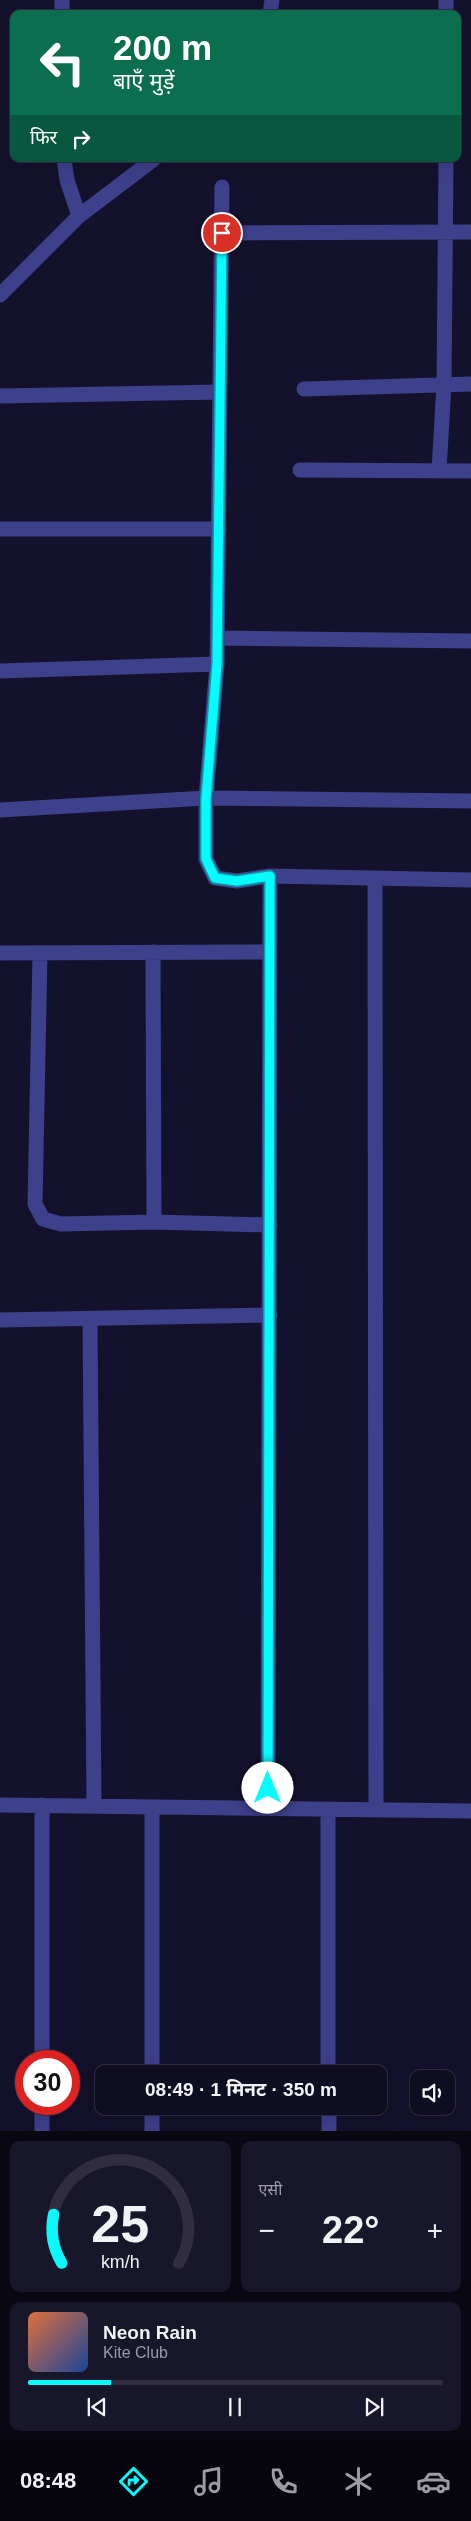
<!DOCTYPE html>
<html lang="hi">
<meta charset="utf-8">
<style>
:root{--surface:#0f0d21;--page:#18162a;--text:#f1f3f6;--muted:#9b9ca5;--line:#2f2d3f;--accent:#08f9fe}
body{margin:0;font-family:Helvetica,"Noto Sans Devanagari",sans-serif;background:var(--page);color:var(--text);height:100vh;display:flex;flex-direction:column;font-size:19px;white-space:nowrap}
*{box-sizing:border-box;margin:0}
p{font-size:16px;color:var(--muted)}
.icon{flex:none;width:28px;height:28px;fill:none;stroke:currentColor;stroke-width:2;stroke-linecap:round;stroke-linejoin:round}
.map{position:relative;height:2131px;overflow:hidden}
.details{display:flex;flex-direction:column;gap:10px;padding:10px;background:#080712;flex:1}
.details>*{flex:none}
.guide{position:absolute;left:10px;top:10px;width:451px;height:152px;border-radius:10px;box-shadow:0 5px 20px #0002,0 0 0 1px var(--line);background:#0b6e4f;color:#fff;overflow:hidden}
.buttons{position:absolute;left:410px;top:2070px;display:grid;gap:10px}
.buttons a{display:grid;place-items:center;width:45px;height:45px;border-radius:10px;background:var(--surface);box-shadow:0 5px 20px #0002,0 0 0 1px var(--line);font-size:25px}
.speed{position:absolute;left:15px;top:2050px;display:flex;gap:10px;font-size:25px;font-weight:700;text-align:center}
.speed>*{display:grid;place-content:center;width:65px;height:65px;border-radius:50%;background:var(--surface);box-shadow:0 5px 20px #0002,0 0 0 1px var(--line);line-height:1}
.speed .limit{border:8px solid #d22;background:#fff;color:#111}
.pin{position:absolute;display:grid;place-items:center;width:42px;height:42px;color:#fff;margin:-21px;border:2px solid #fff;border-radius:50%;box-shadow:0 1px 5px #0007}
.me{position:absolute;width:55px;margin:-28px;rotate:0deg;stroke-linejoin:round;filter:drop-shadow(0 0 4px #0008)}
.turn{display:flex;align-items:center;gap:18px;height:105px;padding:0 20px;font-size:22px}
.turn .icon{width:65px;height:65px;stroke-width:2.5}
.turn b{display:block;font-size:35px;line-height:42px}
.then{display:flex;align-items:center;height:48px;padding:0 20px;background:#0003;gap:10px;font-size:19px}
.big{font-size:38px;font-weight:700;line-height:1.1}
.details .tile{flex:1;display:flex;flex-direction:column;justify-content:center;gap:8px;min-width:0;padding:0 18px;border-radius:10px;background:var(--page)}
.details .dial{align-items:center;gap:0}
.dial svg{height:130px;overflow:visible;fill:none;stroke:var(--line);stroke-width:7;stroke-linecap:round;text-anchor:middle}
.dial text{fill:var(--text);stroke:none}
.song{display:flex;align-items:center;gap:15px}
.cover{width:60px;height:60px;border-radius:8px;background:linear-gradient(135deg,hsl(20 70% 55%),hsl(220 70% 35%))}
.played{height:5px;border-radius:2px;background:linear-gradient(90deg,var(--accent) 20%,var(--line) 20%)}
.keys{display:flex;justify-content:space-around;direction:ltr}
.heat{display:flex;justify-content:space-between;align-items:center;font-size:28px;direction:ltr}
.details .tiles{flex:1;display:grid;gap:10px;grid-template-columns:1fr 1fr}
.tile:last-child{grid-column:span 2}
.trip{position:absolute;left:95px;top:2065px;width:292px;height:50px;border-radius:10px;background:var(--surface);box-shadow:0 5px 20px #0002,0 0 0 1px var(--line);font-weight:700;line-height:50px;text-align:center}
.tab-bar{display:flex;height:80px;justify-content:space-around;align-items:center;background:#06050d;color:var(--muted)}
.tab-bar .icon{width:35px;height:35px}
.tab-bar .on{color:var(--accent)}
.tab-bar b{font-size:22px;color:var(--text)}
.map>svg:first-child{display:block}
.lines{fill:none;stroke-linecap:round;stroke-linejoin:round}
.lane{stroke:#3d408a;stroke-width:15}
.street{stroke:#3d408a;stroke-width:15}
.route-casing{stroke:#05a2a5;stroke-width:12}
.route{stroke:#08f9fe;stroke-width:9}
</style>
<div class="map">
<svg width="471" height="2131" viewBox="0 0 471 2131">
<rect width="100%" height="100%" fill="#14112c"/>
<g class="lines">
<!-- lane -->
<path class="lane" d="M62 14V0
M270 14 272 0
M64 159 67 180 79 216
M0 295 79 216 154 159"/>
<!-- street -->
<path class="street" d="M446 0V14
M222 187 217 664 206 798V859L215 878 237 881 270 876 471 880
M222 233 471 232
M304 389 471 384
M0 396 220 392
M300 470 471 471
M439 471 444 384 446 159
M0 529H219
M217 638 471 641
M0 671 217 664
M0 810 206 798 471 801
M375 878 376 1809
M153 952 154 1222
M0 953 270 952
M40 953 35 1204 43 1219 61 1224 154 1222 270 1225
M90 1319 94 1806
M0 1320 270 1315
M0 1805 471 1811
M42 1805V2061
M268 1808 270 876
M328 1809V2074
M152 2074V1807
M42 2104V2131
M329 2106V2131
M152 2131V2106"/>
</g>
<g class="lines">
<defs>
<path id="route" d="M222 233 217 664 206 798V859L215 878 237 881 270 876 268 1788"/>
</defs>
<!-- route casing -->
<use href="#route" class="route-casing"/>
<!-- route -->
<use href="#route" class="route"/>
</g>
</svg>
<div class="buttons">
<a><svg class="icon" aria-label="sound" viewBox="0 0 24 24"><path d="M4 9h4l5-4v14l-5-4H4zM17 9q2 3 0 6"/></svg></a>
</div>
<div class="speed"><div class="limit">30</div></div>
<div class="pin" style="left:222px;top:233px;background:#d93025"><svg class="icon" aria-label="arrive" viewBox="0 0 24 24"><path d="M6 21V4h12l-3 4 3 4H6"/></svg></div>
<svg class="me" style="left:268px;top:1788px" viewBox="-20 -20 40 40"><circle r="19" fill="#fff"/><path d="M0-13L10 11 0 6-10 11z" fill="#08f9fe"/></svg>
<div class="trip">08:49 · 1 मिनट · 350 m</div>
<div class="guide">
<div class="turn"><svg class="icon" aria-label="left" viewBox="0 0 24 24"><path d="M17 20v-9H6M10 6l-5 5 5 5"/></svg><div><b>200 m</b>बाएँ मुड़ें</div></div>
<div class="then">फिर<svg class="icon" aria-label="right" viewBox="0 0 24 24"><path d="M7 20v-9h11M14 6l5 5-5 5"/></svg></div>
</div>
</div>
<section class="details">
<div class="tiles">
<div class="tile dial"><svg viewBox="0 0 100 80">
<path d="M14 69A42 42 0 1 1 86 69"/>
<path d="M14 69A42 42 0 0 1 9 39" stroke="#08f9fe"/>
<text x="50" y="56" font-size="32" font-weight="700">25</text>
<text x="50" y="72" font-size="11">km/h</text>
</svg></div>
<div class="tile"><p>एसी</p>
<div class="heat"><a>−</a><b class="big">22°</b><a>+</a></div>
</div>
<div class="tile">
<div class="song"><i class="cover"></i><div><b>Neon Rain</b><p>Kite Club</p></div></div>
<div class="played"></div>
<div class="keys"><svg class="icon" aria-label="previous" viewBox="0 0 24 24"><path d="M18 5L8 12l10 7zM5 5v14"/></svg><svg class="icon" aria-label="pause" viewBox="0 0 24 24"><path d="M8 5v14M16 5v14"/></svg><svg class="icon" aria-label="next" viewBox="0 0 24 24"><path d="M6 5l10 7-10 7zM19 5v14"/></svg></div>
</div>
</div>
</section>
<nav class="tab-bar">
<b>08:48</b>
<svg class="icon on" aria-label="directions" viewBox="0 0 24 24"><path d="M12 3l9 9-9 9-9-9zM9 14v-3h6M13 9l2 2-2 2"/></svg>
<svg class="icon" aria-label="music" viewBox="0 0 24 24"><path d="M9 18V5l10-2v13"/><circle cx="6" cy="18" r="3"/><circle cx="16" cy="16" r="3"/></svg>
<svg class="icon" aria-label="phone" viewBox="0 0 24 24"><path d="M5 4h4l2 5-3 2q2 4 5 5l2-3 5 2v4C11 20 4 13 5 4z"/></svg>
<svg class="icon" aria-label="climate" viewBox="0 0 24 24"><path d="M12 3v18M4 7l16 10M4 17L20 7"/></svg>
<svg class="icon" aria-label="car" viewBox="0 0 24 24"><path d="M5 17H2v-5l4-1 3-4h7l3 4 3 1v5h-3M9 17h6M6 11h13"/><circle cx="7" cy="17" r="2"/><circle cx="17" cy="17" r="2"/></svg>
</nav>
